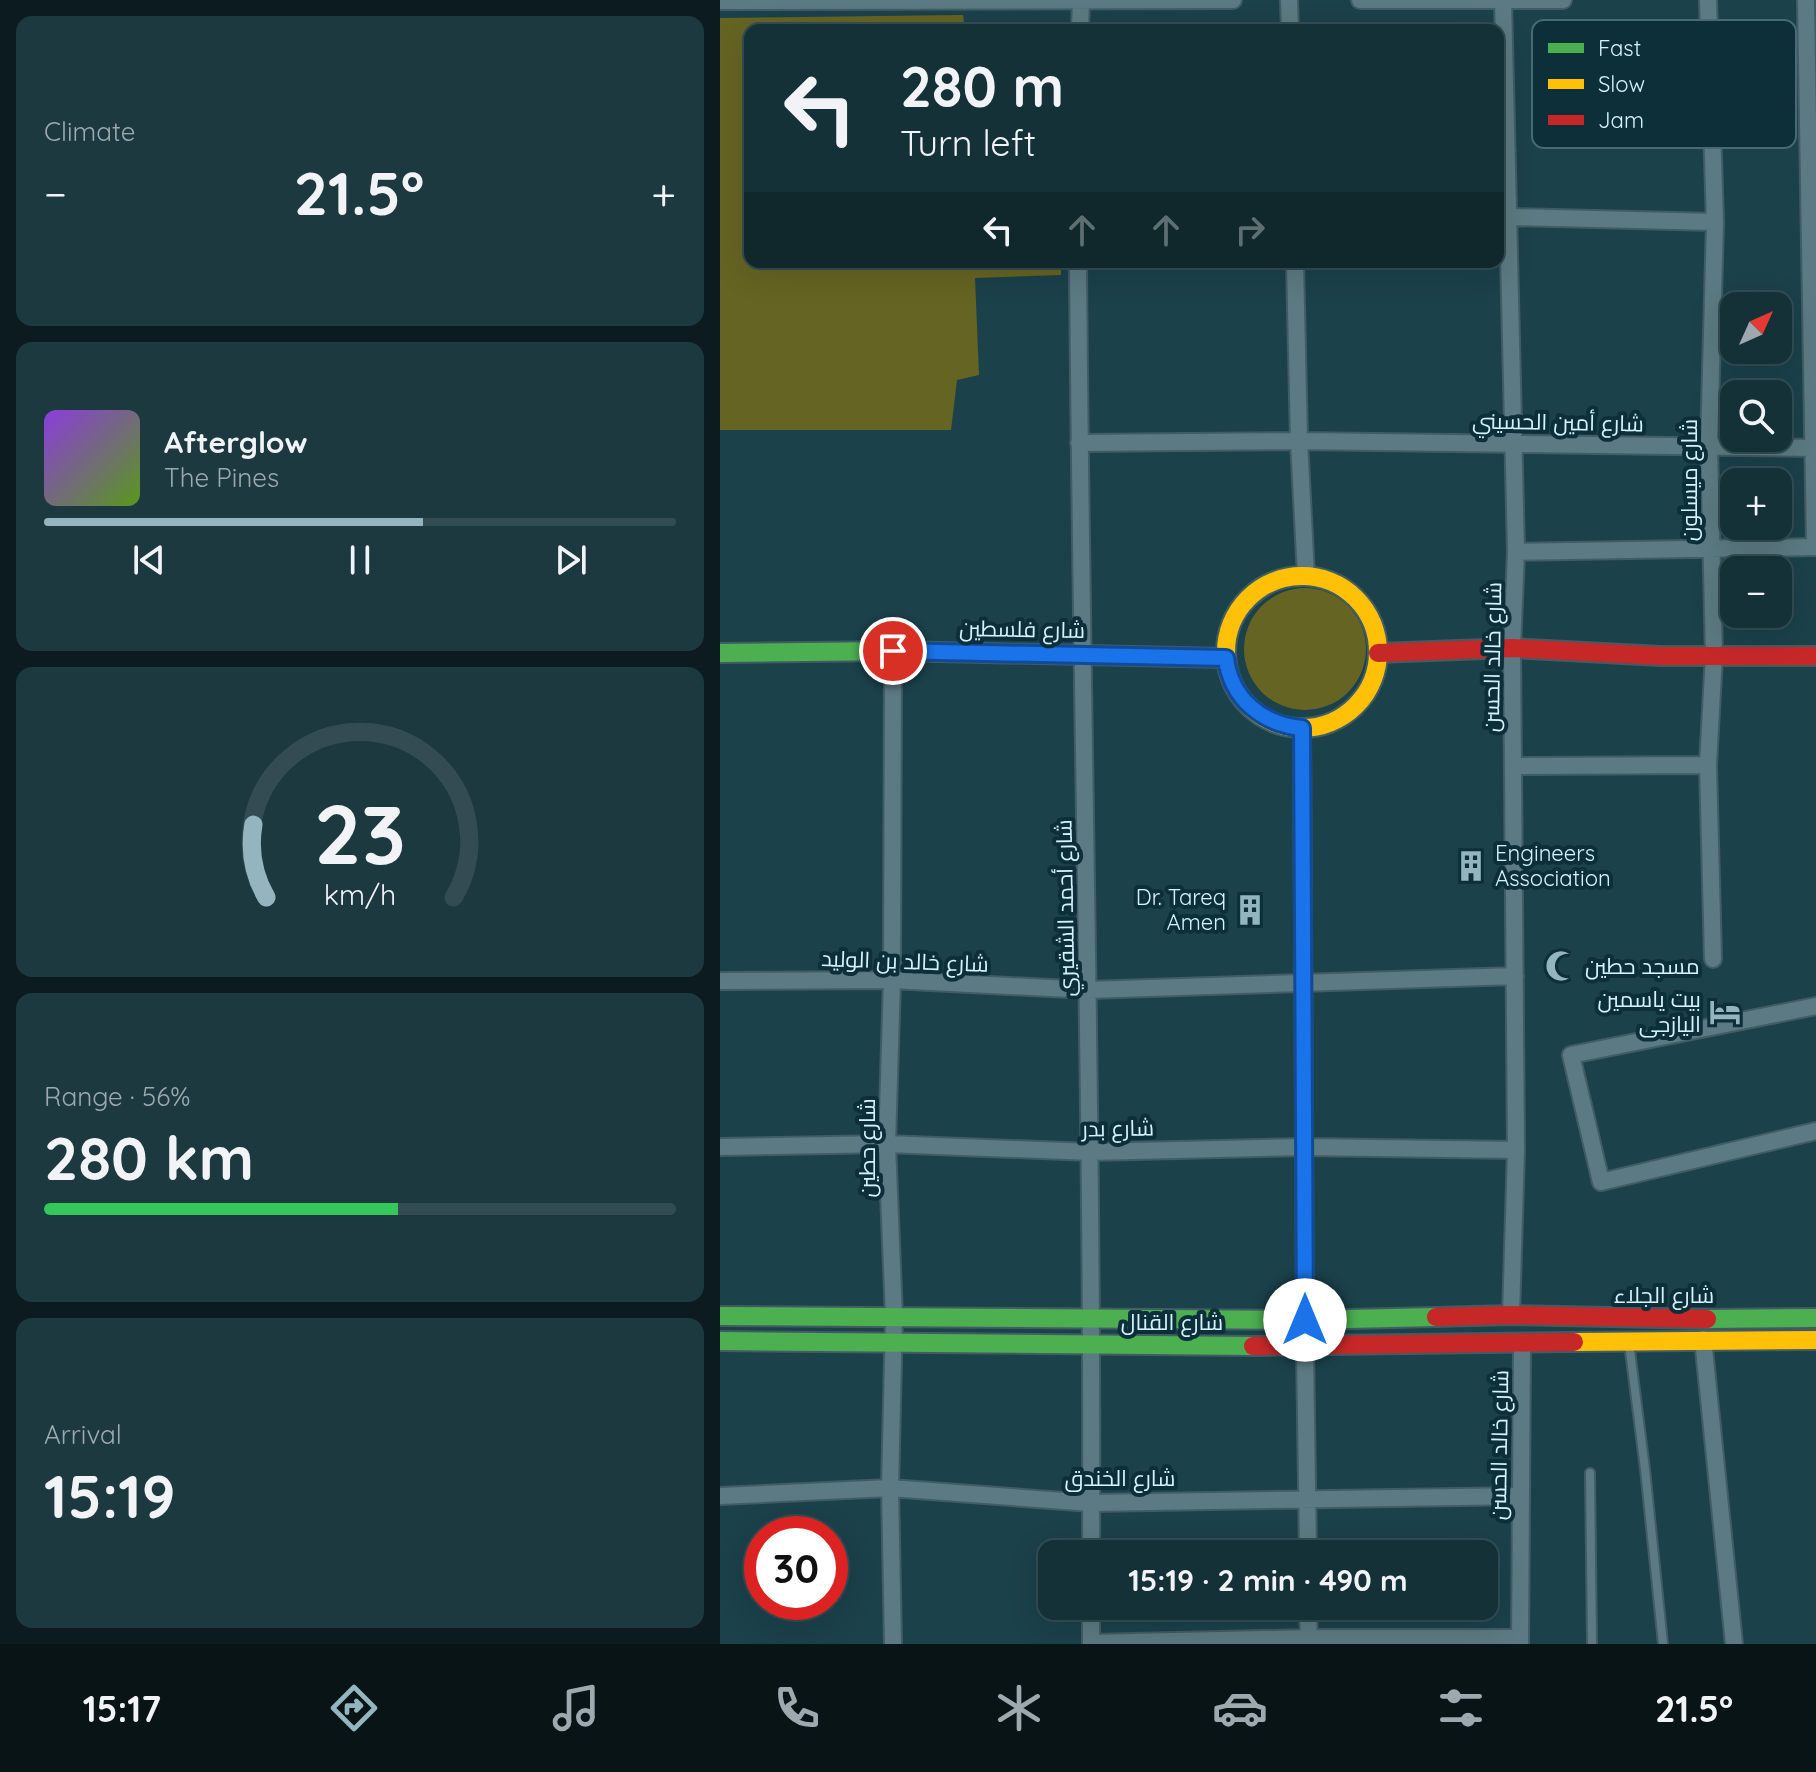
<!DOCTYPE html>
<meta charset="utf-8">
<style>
:root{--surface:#143138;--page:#1d3940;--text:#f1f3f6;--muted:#9da9ae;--line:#334c53;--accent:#94b5bf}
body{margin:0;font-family:Quicksand,Cairo,sans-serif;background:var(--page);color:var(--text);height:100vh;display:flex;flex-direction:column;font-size:30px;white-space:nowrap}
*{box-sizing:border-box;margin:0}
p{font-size:26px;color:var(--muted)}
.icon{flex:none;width:44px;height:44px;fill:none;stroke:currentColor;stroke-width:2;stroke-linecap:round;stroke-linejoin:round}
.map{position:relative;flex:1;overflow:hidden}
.sheet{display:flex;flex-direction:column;gap:16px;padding:16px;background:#0b1b1f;width:720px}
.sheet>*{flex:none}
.banner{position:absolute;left:24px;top:24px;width:760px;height:244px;border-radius:16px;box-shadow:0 8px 32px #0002,0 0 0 2px var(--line);background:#143138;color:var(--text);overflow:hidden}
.needle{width:52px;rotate:45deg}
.buttons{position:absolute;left:1000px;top:292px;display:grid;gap:16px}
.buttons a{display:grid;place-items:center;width:72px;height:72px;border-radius:16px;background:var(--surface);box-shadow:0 8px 32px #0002,0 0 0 2px var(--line);font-size:40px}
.speed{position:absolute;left:24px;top:1516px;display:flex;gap:16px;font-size:40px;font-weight:700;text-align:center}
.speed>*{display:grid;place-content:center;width:104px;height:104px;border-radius:50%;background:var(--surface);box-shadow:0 8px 32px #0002,0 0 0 2px var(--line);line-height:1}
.speed .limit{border:12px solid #d22;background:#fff;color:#111}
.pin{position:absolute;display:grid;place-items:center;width:68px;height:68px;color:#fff;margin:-34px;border:4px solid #fff;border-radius:50%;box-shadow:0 2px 8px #0007}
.me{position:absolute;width:88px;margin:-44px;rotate:0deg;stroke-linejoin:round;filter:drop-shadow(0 0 6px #0008)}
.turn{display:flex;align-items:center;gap:28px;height:168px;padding:0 24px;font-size:36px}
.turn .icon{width:104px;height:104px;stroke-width:2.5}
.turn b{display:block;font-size:56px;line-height:68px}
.lanes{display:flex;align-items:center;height:76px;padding:0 24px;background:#0003;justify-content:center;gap:40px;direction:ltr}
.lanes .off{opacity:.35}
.big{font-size:60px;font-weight:800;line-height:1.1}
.sheet .card{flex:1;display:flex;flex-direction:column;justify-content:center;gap:12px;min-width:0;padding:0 28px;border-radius:16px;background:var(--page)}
.sheet .dial{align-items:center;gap:0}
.dial svg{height:208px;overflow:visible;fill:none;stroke:var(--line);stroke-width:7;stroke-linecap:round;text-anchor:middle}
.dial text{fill:var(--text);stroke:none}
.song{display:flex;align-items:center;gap:24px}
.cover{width:96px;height:96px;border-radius:12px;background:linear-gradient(135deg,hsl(270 70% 55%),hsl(90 70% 35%))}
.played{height:8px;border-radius:4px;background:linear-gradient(90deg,var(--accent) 60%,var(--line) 60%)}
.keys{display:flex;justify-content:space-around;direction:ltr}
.heat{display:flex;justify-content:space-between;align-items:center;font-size:44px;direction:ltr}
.charge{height:12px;border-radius:6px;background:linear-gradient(90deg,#34c759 56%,var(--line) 0)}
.trip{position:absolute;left:318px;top:1540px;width:460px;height:80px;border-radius:16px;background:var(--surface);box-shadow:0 8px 32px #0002,0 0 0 2px var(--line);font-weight:800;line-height:80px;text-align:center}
.tabs{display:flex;height:128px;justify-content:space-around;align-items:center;background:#081416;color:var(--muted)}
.tabs .icon{width:56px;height:56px}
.tabs .active{color:var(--accent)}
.tabs b{font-size:36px;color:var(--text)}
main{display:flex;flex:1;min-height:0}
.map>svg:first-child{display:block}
.green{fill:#666422}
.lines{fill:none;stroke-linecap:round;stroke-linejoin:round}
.lane-casing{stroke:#425c64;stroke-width:12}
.street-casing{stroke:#425c64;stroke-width:20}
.fast-casing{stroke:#425c64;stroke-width:22}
.slow-casing{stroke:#425c64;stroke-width:22}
.jam-casing{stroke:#425c64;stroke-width:22}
.lane{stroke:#5c7a83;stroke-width:8}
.street{stroke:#5c7a83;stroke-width:16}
.fast{stroke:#4caf50;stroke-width:18}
.slow{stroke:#ffc107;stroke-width:18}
.jam{stroke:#c62828;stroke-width:18}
.route-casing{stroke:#114b97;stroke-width:20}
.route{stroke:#1a73e8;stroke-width:14}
.labels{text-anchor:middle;stroke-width:8;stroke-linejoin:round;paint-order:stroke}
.street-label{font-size:22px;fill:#d5f3fe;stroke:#0d2f3a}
.poi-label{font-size:22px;fill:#d5f3fe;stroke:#0d2f3a;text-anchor:start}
.key{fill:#0d2f3a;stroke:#496a75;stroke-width:2}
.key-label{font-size:22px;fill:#d5f3fe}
</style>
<main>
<section class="sheet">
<div class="card"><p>Climate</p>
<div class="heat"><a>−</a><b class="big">21.5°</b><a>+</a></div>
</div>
<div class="card">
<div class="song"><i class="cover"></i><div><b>Afterglow</b><p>The Pines</p></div></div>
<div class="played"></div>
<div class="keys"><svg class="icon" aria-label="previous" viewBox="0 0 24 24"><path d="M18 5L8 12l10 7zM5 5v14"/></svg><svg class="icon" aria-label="pause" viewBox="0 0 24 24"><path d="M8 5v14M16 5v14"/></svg><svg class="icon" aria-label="next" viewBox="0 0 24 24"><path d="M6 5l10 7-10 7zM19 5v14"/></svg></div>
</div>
<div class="card dial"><svg viewBox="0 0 100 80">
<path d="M14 69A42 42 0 1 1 86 69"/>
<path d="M14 69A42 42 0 0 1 9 41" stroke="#94b5bf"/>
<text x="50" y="56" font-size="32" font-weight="700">23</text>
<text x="50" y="72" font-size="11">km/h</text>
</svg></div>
<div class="card"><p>Range · 56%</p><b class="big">280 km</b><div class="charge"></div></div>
<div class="card"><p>Arrival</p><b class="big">15:19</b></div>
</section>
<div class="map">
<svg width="1096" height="1644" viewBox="0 0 1096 1644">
<rect width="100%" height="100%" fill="#1b414b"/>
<!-- green -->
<path class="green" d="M243 15 245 30H30V262H341V275L255 278 259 375 237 380 231 430H0V18Z
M524 649a61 61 0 1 1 122 0a61 61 0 1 1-122 0Z"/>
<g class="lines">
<defs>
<path id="lane" d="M909 1343 925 1469 943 1644
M870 1473 872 1644"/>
<path id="street" d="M569 0 570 30
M640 0H843
M783 0 796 552 792 648 796 1150 791 1315
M988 0 995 222 989 446 994 655 988 765 993 959
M0 1 513 0
M1086 1 1095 547
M360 30 361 0
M790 217 995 222
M358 262C361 693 373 1123 371 1554
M575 262 579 441 1096 448
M359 443 579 441 586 576
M796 552 1096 547
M173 651 172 980 167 1144 174 1317 170 1488 173 1644
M582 728 585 1320
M793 766 988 765
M0 981 172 980 368 990 795 976
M1096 1006 851 1055 881 1182 1096 1131
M0 1147 167 1144 371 1152 585 1147 796 1150
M983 1339 1014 1644
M585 1347 588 1554
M0 1496 170 1488 371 1503 800 1496
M588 1606 589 1644
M371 1643 589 1638H800
M371 1644V1606
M800 1644 802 1343"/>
<path id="fast" d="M0 653 173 651 506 658
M0 1316 585 1320 716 1317
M987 1319 1096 1318
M0 1341 533 1346"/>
<path id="slow" d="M506 652a76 76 0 1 1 152 0a76 76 0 1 1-152 0Z
M854 1342 1096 1340"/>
<path id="jam" d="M658 653 792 648 941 656H1096
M716 1317 791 1315 987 1319
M533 1346 854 1342"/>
</defs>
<!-- lane casing -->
<use href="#lane" class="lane-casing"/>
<!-- street casing -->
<use href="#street" class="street-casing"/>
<!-- fast casing -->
<use href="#fast" class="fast-casing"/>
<!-- slow casing -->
<use href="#slow" class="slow-casing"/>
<!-- jam casing -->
<use href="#jam" class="jam-casing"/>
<!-- lane -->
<use href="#lane" class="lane"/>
<!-- street -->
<use href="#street" class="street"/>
<!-- fast -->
<use href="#fast" class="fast"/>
<!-- slow -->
<use href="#slow" class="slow"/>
<!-- jam -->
<use href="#jam" class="jam"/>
</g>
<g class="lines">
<defs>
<path id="route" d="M173 651 506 658C511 699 542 724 582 728L585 1320"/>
</defs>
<!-- route casing -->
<use href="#route" class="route-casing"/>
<!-- route -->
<use href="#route" class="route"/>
</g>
<!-- icons -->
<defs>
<symbol id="building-bare" viewBox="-9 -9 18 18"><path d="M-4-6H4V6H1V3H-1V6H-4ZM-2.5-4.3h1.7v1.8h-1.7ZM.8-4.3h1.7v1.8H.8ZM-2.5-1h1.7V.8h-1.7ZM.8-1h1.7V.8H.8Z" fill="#94b5bf" stroke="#0d2f3a" stroke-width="2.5" paint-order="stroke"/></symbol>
<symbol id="mosque-bare" viewBox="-9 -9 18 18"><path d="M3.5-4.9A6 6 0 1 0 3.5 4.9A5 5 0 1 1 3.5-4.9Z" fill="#94b5bf" stroke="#0d2f3a" stroke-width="2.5" paint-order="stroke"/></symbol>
<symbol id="hotel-bare" viewBox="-9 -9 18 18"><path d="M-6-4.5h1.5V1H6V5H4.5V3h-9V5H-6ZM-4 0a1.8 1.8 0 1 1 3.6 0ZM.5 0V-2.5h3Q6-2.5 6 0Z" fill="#94b5bf" stroke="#0d2f3a" stroke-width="2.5" paint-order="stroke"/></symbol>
</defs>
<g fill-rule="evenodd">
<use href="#building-bare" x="729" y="844" width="44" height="44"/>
<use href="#building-bare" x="508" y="888" width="44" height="44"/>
<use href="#mosque-bare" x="819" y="944" width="44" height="44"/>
<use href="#hotel-bare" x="983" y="990" width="44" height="44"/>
</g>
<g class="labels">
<!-- street labels -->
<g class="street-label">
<text transform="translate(838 422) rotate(1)" y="8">شارع أمين الحسيني</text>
<text transform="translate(969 480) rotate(-90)" y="8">شارع ميسلون</text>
<text transform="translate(302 629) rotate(1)" y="8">شارع فلسطين</text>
<text transform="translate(772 657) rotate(-89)" y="8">شارع خالد الحسن</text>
<text transform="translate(345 908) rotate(-91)" y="8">شارع أحمد الشقيري</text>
<text transform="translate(185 961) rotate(2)" y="8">شارع خالد بن الوليد</text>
<text transform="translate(398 1128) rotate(-1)" y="8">شارع بدر</text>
<text transform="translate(147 1148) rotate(-90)" y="8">شارع حطين</text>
<text x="944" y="1303">شارع الجلاء</text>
<text x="452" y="1330">شارع القنال</text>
<text transform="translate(779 1445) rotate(-89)" y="8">شارع خالد الحسن</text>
<text x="400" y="1486">شارع الخندق</text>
</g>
<!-- poi labels -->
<g class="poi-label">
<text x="775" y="861">Engineers<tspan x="775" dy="25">Association</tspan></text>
<text x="506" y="905" text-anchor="end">Dr. Tareq<tspan x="506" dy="25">Amen</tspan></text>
<text x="865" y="974">مسجد حطين</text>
<text x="981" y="1007" text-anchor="end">بيت ياسمين<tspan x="981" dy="25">اليازجى</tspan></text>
</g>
</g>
<!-- legend -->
<rect x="812" y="20" width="264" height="128" rx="12" class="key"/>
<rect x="828" y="43" width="36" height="10" fill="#4caf50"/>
<rect x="828" y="79" width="36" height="10" fill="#ffc107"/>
<rect x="828" y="115" width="36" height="10" fill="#c62828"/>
<g class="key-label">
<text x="878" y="56">Fast</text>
<text x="878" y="92">Slow</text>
<text x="878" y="128">Jam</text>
</g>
</svg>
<div class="buttons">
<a><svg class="needle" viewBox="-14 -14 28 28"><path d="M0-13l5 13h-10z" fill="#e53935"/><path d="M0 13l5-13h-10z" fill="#9da9ae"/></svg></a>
<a><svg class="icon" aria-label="search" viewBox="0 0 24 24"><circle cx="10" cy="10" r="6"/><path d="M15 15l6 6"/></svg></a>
<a>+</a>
<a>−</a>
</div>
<div class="speed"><div class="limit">30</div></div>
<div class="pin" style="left:173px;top:651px;background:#d93025"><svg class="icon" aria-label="arrive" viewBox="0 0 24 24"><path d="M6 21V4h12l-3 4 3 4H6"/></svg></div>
<svg class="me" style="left:585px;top:1320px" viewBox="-20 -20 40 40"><circle r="19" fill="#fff"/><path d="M0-13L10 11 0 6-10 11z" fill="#1a73e8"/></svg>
<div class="trip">15:19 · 2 min · 490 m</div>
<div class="banner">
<div class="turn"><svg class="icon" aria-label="left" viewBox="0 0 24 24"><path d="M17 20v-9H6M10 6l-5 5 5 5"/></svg><div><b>280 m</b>Turn left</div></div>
<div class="lanes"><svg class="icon" aria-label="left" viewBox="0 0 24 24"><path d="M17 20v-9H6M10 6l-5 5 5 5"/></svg><svg class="icon off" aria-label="ahead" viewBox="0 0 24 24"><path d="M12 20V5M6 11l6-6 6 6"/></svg><svg class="icon off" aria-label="ahead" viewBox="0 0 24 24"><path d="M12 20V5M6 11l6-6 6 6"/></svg><svg class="icon off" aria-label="right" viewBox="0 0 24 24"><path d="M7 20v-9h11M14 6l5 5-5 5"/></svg></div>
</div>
</div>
</main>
<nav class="tabs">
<b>15:17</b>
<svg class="icon active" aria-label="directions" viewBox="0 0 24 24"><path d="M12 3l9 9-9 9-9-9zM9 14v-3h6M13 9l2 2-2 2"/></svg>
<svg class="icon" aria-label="music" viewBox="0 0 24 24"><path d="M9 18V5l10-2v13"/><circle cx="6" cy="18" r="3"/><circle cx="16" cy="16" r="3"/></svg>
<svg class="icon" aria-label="phone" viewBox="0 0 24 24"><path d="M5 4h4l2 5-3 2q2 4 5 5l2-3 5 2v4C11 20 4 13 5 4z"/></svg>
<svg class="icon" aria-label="climate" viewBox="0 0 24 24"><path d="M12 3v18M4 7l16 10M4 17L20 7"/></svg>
<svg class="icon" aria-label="car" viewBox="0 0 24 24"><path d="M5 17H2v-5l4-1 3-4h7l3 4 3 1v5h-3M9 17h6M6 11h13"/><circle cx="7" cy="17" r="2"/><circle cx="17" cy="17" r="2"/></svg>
<svg class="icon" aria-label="filters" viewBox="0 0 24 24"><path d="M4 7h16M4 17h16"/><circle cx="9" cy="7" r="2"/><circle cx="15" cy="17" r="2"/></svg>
<b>21.5°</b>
</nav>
